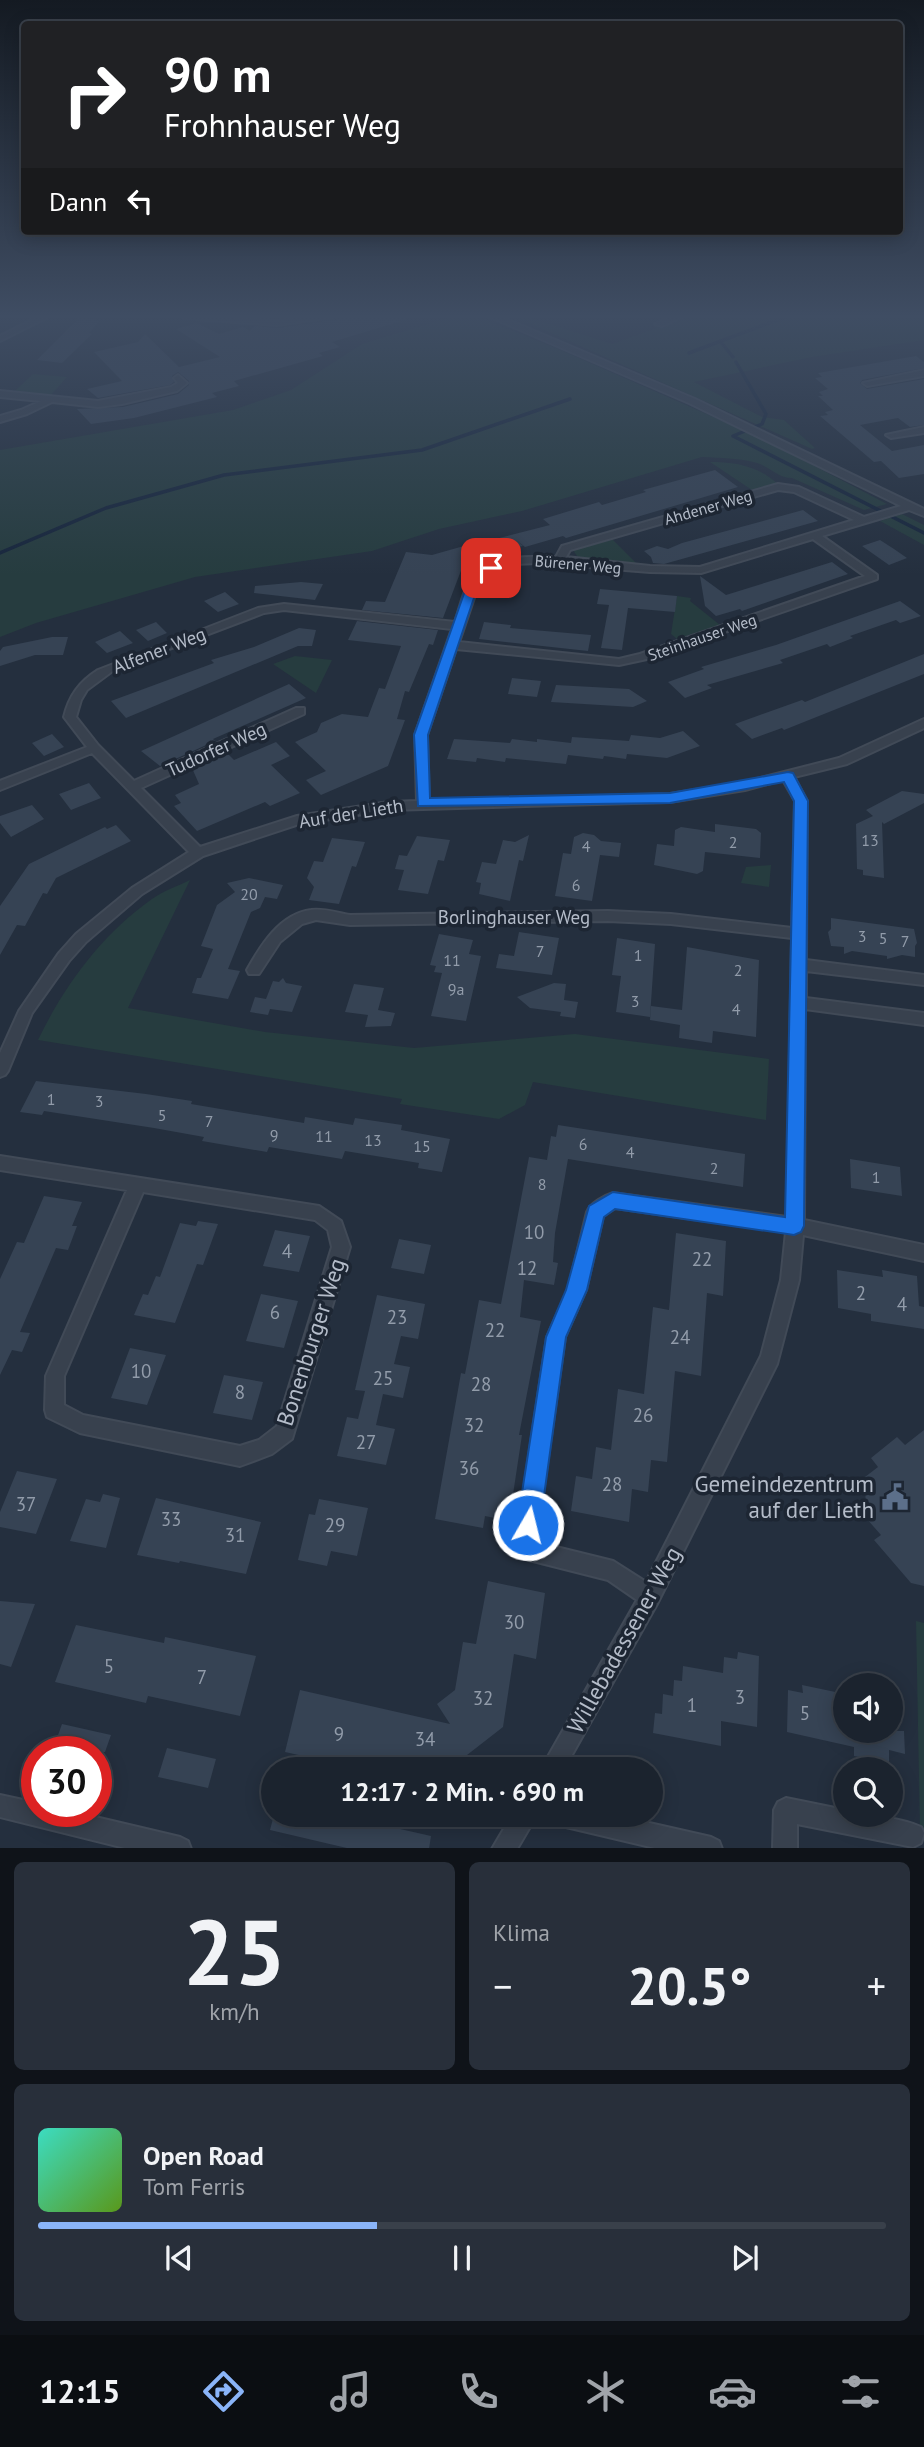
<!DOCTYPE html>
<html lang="de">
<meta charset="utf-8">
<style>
:root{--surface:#1b232e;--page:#282f3a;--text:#f1f3f6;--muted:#a0a4aa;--line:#39404a;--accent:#8ab4f8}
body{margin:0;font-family:"PT Sans",sans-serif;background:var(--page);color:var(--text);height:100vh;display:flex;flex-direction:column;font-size:26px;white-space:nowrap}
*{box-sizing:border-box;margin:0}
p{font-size:23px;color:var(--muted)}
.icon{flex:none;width:38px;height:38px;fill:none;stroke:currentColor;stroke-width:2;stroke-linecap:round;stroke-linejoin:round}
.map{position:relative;height:1848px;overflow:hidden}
.sheet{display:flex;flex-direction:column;gap:14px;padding:14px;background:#0f1319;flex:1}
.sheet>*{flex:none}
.guide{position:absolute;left:21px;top:21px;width:882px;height:214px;border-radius:7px;box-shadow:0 4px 18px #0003,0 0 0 2px var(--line);background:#202124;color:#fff;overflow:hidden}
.fabs{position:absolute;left:833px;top:1673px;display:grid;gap:14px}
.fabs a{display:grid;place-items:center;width:70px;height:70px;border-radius:50%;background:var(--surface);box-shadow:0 4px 18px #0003,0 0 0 2px var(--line);font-size:35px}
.speed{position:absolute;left:21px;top:1736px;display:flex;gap:14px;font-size:35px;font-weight:700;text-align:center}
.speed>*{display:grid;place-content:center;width:91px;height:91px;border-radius:50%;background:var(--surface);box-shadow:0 4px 18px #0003,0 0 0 2px var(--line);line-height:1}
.speed .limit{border:10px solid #d22;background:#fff;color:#111}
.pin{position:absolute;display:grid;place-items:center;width:60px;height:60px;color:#fff;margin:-30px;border-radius:14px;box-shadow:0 4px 10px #0006}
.me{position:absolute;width:77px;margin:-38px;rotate:8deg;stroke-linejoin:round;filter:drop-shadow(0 0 5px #0008)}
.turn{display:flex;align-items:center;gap:24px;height:147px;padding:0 28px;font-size:32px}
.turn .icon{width:91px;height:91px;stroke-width:2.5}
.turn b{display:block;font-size:49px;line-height:60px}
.then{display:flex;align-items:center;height:66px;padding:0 28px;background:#0003;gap:14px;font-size:26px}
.big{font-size:52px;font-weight:700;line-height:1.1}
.sheet .widget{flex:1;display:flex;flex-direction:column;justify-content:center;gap:10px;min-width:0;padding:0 24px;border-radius:10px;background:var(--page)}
.sheet .dial{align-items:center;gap:0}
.dial b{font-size:91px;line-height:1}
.song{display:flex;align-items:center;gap:21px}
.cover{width:84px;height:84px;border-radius:10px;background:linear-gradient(135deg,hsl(170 70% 55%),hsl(90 70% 35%))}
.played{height:7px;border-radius:4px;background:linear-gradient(90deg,var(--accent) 40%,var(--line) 40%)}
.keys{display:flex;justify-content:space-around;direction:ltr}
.heat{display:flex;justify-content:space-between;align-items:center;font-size:38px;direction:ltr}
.sheet .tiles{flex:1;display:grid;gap:14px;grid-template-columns:1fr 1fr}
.widget:last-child{grid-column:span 2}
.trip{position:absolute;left:261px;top:1757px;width:402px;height:70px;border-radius:35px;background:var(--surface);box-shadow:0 4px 18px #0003,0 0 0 2px var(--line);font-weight:700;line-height:70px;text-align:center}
.tab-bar{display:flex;height:112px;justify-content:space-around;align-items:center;background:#0b0e12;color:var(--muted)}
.tab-bar .icon{width:49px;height:49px}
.tab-bar .active{color:var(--accent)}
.tab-bar b{font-size:32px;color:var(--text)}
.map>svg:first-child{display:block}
.green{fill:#263c3f}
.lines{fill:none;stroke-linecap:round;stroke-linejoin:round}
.stream{stroke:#17263c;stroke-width:3.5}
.building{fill:#364354}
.street-casing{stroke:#414a57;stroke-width:4}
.street{fill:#38414e;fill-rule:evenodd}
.route{fill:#1a73e8;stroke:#114b97;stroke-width:2}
.labels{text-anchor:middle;stroke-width:7;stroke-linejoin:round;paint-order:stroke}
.far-street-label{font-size:16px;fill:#b4bcc9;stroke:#1d2633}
.number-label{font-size:16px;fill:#929caa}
.street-label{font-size:19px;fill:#b4bcc9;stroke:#1d2633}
.near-number-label{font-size:19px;fill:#929caa}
.near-street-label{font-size:23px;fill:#b4bcc9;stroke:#1d2633}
.near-poi-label{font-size:23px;fill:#b4bcc9;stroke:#1d2633;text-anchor:end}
</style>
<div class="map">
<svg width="924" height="1849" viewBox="0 0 924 1849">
<rect width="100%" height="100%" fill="#242f3e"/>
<!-- green -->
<path class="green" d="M454 316H475L558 349 759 437 887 504 864 510 792 478C778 478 770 467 757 463 739 458 720 458 702 457L522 511 439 529 372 551 195 577 36 623 0 637V450L233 410 291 390 362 344Z
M513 316H525L612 344 691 316H924V340L812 357 694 382 762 417 784 420 815 448 812 449Z
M33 374 67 377 50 396 14 392Z
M710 462C736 462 758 466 778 484L752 490Z
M902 514 924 525V545L880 521Z
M612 539 638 565 579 559 573 550Z
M677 596 691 598 690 601 720 625 677 639 671 634Z
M295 656 332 660 316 693 273 664Z
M771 865 769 887 741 883 746 867Z
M190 880 128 1008 265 1032 414 1048 575 1034 769 1059 766 1120 533 1082 525 1105 499 1119 400 1104 402 1099 38 1040C64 986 101 935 152 899 163 891 178 886 190 880Z
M916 1621 924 1623V1830L920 1829Z"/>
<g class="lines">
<!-- stream -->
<path class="stream" d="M720 341 733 357
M689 353 788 316
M736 362 766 414 762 424 733 436 924 533
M0 553 106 508 224 475 422 450 570 399"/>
</g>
<!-- building -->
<path class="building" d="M343 316H405V320L332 342 340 347 319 353 323 356 234 381 239 386 212 393 217 397 134 418 91 424 77 409 123 407 178 394 189 385V381L178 372 172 376 174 382 170 385 98 398 87 389 122 381 94 352 138 342 145 334 179 367 220 357 176 329 197 323 219 334 243 327 250 331 254 326 277 328 340 319Z
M79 318 101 320 89 333 92 334 62 363 37 360Z
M916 356 924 362V368L862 380 860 383 867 389 924 379V425L910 427 898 418 860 425 892 451 924 445V474L899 478 881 461 874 462 820 416 828 415 825 412 833 410 818 396H823L819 392 828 389 815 378 822 377 818 373Z
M715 470 738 487 566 538 563 536 525 547 516 540 523 546 465 560 443 618 362 610 366 601 385 602 406 552 432 555 485 540 494 548 488 541 550 525 543 519 599 502 602 505 646 492 643 490Z
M803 510 818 521 664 564 653 563 651 557 644 551 657 546 668 549 682 543Z
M880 540 894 549 907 558 889 565 862 546Z
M832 562 848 574 742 611 740 609 716 616 705 606 700 576 726 595Z
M301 582 323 584 315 600 254 593 255 586Z
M600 589 677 596 675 612 628 608 622 650 601 648 609 605 597 604Z
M225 592 239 604 218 612 204 601Z
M900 601 921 616 900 623 896 620 850 636 853 638 830 647 827 644 780 660 783 663 707 685 712 688 685 698 668 682 704 669 701 667 776 645Z
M357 621 438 630 433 645 429 644 409 692 405 691 397 719 405 720 388 766 321 795 306 780 326 771 295 742 317 732 321 723 342 714 368 717 379 688 385 689 401 646 348 640Z
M156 622 167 633 148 641 136 630Z
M484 622 511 625 510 628 591 635 588 651 479 639Z
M299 628 316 630 312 646H298L126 718 111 701 214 663 211 660 254 647Z
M120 631 133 643 107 653 95 642Z
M52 637H68L63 655H35L0 666V651L3 647Z
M924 654V674L784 730 782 728 752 739 735 724 802 700 805 702Z
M512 678 541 681 537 697 508 694Z
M289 684 306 698 213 739 215 741 160 766 141 751Z
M556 685 629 689 647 701 633 707 551 702Z
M683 731 700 746 667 758 627 754 626 759 604 756 603 759 568 755 566 764 506 758 505 762 477 758 476 762 447 759 454 739 510 743 512 739 537 742V739L571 743 572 737 629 741 631 735 660 738Z
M52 734 64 747 44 756 32 743Z
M276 742 290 756 271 765 300 793 270 806 265 802 197 831 174 806 181 803 175 795 199 784 192 768 226 752 234 760Z
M89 783 101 798 71 810 59 794Z
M902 791 924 794V803L884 824 882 822 884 878 863 875V870L857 869 856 824 873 816 866 810Z
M32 805 44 819 11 837 0 823V816Z
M715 824 756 829 761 833 760 858 705 852 703 871 697 874 654 865 657 844 674 846 675 830 681 827 715 832Z
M116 825 131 841 56 878 47 894 43 893 25 926 17 925 0 955V906L29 864 105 827 107 829Z
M583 833 594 835 601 841 621 843 619 857 600 855 592 901 555 896 563 853 571 854 574 837Z
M529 835 523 861 519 860 510 901 479 894 481 883 476 882 482 862 496 864 503 840 515 842Z
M417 836 450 840 444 861 438 860 428 894 398 890 404 870 395 869 399 855 407 856Z
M332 838 365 842 356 867 352 866 339 904 309 900 314 887 307 878 314 861 323 862Z
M249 878 283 885 277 899 265 897 260 908 251 912 228 969 240 971 228 999 192 993 197 978H201L213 949 201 946 217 905 235 892 227 883Z
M831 918 914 929 917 943 915 946V957L902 955 887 959V956L852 951 844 954V947L831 946 828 932 831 929Z
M519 932 559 938 552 975 496 968 499 954 514 956Z
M439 934 473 940 469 954 481 956 466 1021 431 1016 442 973 434 972 436 966 430 965Z
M617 938 655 944 650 1017 616 1012 621 976 612 975Z
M687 947 759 960 756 1037 713 1031 712 1043 679 1038 680 1025 650 1020 651 1006 682 1010Z
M283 978 286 983 302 986 292 1012 270 1009 268 1015 250 1012 255 997 266 999 273 981 279 982Z
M554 983 566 984 564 1000 578 1002 575 1018 560 1016 561 1012 530 1008 517 997Z
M354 984 384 988 378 1010 395 1013 391 1026 365 1027 368 1015 345 1012Z
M36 1081 146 1094 192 1101 191 1104 304 1123 305 1117 353 1125 355 1118 402 1125 401 1130 450 1139 442 1172 418 1168 419 1163 345 1151 342 1159 269 1147 267 1152 202 1141 204 1137 154 1128 44 1111 42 1115 20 1112Z
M558 1125 745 1154 743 1187 568 1159 555 1233 553 1262 558 1263 554 1285 524 1280 520 1317 541 1321 519 1435H522L509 1521 485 1516 483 1528 435 1519 461 1373 465 1374 479 1300 501 1304 529 1157 547 1160 551 1136 556 1137Z
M850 1159 900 1167 902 1196 851 1188Z
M44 1196 82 1202 72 1226H77L68 1250 56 1248 20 1332 30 1333 22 1352 12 1350 0 1375V1279L17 1242 24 1243Z
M198 1221 218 1224 203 1265 197 1264 175 1323 134 1315 143 1294 148 1295 156 1276 160 1277 180 1223 196 1226Z
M275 1230 310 1236 299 1272 263 1266Z
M676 1233 726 1241 723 1296 707 1293 701 1376 675 1371 667 1462 651 1460 648 1492 632 1489 629 1522 571 1511 576 1476 592 1479 596 1447 611 1450 618 1389 644 1394 653 1307 669 1310Z
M399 1239 431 1245 424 1274 391 1268Z
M837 1270 883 1277 882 1270 917 1276 919 1306 924 1307V1329L871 1321V1314L838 1308Z
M261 1294 298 1301 284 1348 246 1341Z
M377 1295 425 1304 418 1339 401 1336 394 1364 410 1367 403 1398 383 1394 376 1425 395 1429 386 1465 337 1456 347 1417 358 1419 365 1391 355 1390Z
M130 1348 166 1355 147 1405 111 1398Z
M224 1375 263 1382 252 1420 213 1413Z
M924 1430V1586L911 1583 874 1540 881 1535 866 1518 865 1477 878 1467 871 1458 897 1437 905 1445Z
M17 1471 57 1479 36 1534 0 1527V1512Z
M103 1494 120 1498 106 1548 70 1541 86 1499 100 1502Z
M156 1498 261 1522 246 1574 180 1561 179 1563 137 1555Z
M319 1499 368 1508 357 1556 331 1551 327 1566 298 1560 309 1514 315 1515Z
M488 1581 545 1593 536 1659 514 1654 503 1727 449 1769H361L285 1752 300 1690 450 1724 437 1704 455 1690 463 1642 476 1644Z
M0 1601 35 1604 11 1667 0 1664Z
M76 1625 164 1643 165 1637 256 1656 240 1716 148 1696 146 1703 55 1682Z
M738 1652 759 1656 757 1727 721 1721V1746L653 1733 655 1713 662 1714 663 1694 673 1696 674 1680 682 1681 683 1666 723 1673 724 1657 737 1659Z
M802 1685 845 1694V1731H904L905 1754 889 1750V1763L854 1756V1747L787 1732 788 1690 803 1693Z
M62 1724 111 1735 105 1752H52Z
M167 1748 216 1759 208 1788 158 1777Z
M274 1815H338L431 1836 429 1849H351L270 1830Z"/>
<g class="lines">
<defs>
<path id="street" d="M40 316H50L0 341V336Z
M180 316 277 321 315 316H340L277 325 184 318Z
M488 316H499L695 399 924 509V516L909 510 822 536 877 575V579L647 659 619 665 456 649 427 735 429 801 670 794 745 782 839 758 924 719V728L847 764 794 777 807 801 806 960 924 975V985L806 971V998L924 1013V1025L805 1009 804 1220 924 1245V1261L803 1235 799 1280 777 1364 657 1604 564 1769H541L637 1600 608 1580 525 1559 518 1556 515 1549 547 1337 568 1290 587 1212C591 1203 604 1196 613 1193L787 1217 792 938 671 924 608 921 350 925 316 920 302 924 280 942 259 974H249L247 970C261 945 280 914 311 910 324 908 337 913 350 915L608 911 671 914 792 928 795 801 783 780 745 790 670 802 389 810 299 824 203 856 142 894 86 942 69 961 32 1013 8 1071 5 1075 0 1077V1053L19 1011 59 953 76 934 132 888 189 852 92 753 0 790V781L87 747 64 717C69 696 79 682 98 670L258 608 284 604 455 622C459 611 462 597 467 586 483 555 527 556 556 557L562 546 778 484 799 487 864 517 901 506 689 403ZM778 490 794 492 854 520 700 567 650 566 566 557 570 550ZM813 539 865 576 640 654 619 659 459 642 478 586 497 569 514 564 538 563 650 572 701 573ZM284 610 452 629 415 735 417 801 389 802 297 816 200 847 141 788 304 714V708H296L134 781 98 745 76 717 81 700 87 690 114 670 264 613ZM615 1208 786 1232 781 1280 761 1356 646 1582 613 1561 536 1542 565 1337 586 1290 603 1216Z
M673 316H684L662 326 655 324Z
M924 370V376L867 386 863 383Z
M178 375 187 383 177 391 122 404 98 407 52 402 27 414 0 422V416L21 410 41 401 0 397V391L98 401 171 387 178 383 174 378Z
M924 427V433L891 438 886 435Z
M0 1156 319 1206 341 1221 350 1247 292 1439 272 1454 240 1466 80 1433 47 1417 45 1410 46 1376 127 1190 0 1170ZM143 1192 315 1220 328 1230 332 1247 277 1426 259 1440 240 1446 83 1415 64 1405V1376Z
M0 1795 37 1803V1811H70L180 1837 188 1841 191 1849H129L0 1817Z
M786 1798 845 1810V1815C870 1815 898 1817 921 1827L924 1833 921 1843 913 1847 797 1824V1849H773L774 1810 778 1802Z
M512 1815H537L517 1849H492Z
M554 1815H614L711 1837 719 1841 722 1849H659L566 1827 558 1823Z"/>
</defs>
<!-- street casing -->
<use href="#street" class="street-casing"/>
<!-- street -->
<use href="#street" class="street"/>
</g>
<!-- sky -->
<linearGradient id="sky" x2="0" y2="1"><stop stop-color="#141a22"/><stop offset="0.55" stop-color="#3f4d63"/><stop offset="1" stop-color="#3f4d63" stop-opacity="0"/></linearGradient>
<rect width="924" height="575" fill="url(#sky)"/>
<!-- route -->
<path class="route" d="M491 564 497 568 478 586 428 735 430 798 670 793 788 772 793 773 808 801 804 1226 801 1232 794 1235 615 1209 604 1217 587 1290 566 1337 540 1525 537 1533 528 1536 520 1533 517 1525 546 1337 566 1290 589 1206 613 1192 785 1217 794 801 784 782 670 803 418 806 414 735 467 585Z"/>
<!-- icons -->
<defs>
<symbol id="civic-bare" viewBox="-9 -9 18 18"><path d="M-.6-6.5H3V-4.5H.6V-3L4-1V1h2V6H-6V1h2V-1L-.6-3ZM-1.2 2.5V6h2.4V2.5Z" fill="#5c6f8a" stroke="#1d2633" stroke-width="2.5" paint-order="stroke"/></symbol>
</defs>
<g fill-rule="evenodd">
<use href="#civic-bare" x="876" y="1478" width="38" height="38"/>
</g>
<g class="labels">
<!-- far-street labels -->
<g class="far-street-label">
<text transform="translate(708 507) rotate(-16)" y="6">Ahdener Weg</text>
<text transform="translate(578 564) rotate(5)" y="6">Bürener Weg</text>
<text transform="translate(702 637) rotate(-19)" y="6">Steinhauser Weg</text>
</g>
<!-- number labels -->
<g class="number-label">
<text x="870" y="846">13</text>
<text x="733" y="848">2</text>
<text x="586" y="852">4</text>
<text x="576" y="891">6</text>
<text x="249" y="900">20</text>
<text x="862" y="942">3</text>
<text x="883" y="944">5</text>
<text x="905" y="947">7</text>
<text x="540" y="957">7</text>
<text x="638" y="961">1</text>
<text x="452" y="966">11</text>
<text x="738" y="976">2</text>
<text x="456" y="995">9a</text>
<text x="635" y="1007">3</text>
<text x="736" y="1015">4</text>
<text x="51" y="1105">1</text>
<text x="99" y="1107">3</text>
<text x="162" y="1121">5</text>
<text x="209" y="1127">7</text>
<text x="274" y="1141">9</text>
<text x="324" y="1142">11</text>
<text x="373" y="1146">13</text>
<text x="583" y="1150">6</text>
<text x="422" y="1152">15</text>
<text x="630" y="1158">4</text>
<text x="714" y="1174">2</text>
<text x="876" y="1183">1</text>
<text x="542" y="1190">8</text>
</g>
<!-- street labels -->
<g class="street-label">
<text transform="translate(159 650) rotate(-21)" y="7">Alfener Weg</text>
<text transform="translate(216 749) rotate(-24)" y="7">Tudorfer Weg</text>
<text transform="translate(351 813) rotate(-9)" y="7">Auf der Lieth</text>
<text x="514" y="924">Borlinghauser Weg</text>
</g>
<!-- near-number labels -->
<g class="near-number-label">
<text x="534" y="1239">10</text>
<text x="287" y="1258">4</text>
<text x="702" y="1266">22</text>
<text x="527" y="1275">12</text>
<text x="861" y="1300">2</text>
<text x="902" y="1311">4</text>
<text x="275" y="1319">6</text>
<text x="397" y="1324">23</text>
<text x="495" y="1337">22</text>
<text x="680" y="1344">24</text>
<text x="141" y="1378">10</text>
<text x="383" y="1385">25</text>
<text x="481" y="1391">28</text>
<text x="240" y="1399">8</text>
<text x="643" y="1422">26</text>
<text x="474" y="1432">32</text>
<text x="366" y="1449">27</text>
<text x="469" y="1475">36</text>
<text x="612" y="1491">28</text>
<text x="26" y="1511">37</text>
<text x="171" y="1526">33</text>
<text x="335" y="1532">29</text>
<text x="235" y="1542">31</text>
<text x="514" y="1629">30</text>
<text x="109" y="1673">5</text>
<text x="202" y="1684">7</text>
<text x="740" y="1704">3</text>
<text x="483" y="1705">32</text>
<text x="692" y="1712">1</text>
<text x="805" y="1720">5</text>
<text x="339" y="1741">9</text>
<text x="425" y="1746">34</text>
</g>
<!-- near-street labels -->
<g class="near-street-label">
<text transform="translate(311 1342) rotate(-72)" y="8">Bonenburger Weg</text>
<text transform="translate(624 1640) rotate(-61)" y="8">Willebadessener Weg</text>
</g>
<!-- near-poi labels -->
<g class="near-poi-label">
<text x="874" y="1492">Gemeindezentrum<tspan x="874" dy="26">auf der Lieth</tspan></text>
</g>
</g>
</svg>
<div class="fabs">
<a><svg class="icon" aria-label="sound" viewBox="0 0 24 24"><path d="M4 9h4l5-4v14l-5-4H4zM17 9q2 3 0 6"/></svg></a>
<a><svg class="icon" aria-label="search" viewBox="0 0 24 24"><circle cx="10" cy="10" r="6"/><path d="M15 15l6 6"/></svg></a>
</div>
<div class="speed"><div class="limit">30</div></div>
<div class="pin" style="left:491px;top:568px;background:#d93025"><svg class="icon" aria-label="arrive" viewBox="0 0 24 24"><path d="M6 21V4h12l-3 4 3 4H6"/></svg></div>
<svg class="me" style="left:528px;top:1525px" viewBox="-20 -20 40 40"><circle r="17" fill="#1a73e8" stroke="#fff" stroke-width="3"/><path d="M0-11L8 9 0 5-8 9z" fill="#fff"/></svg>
<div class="trip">12:17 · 2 Min. · 690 m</div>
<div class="guide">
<div class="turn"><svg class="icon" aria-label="right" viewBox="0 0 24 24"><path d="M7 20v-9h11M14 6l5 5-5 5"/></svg><div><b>90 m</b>Frohnhauser Weg</div></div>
<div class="then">Dann<svg class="icon" aria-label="left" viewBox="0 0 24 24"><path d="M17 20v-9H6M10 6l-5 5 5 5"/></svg></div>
</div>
</div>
<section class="sheet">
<div class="tiles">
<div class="widget dial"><b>25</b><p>km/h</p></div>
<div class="widget"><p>Klima</p>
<div class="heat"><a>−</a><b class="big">20.5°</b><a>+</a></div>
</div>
<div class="widget">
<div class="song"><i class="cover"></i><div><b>Open Road</b><p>Tom Ferris</p></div></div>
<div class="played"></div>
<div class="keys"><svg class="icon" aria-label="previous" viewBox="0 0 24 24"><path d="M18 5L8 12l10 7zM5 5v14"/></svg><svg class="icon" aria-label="pause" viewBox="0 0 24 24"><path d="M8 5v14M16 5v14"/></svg><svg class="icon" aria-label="next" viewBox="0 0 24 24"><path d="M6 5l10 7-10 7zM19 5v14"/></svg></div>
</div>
</div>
</section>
<nav class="tab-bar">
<b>12:15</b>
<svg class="icon active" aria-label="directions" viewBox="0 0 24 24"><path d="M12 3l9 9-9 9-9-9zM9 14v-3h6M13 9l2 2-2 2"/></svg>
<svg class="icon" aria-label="music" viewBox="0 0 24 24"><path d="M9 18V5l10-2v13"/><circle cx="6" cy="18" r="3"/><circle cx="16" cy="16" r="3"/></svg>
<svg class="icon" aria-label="phone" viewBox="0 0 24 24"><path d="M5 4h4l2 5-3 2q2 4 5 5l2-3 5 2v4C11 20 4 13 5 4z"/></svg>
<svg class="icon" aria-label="climate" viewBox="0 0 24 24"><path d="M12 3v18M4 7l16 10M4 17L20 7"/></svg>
<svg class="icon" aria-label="car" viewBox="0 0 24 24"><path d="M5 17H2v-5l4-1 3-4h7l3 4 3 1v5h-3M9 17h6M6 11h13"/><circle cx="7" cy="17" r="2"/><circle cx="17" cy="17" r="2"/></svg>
<svg class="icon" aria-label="filters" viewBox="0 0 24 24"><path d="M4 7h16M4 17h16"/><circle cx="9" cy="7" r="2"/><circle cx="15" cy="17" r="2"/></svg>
</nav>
